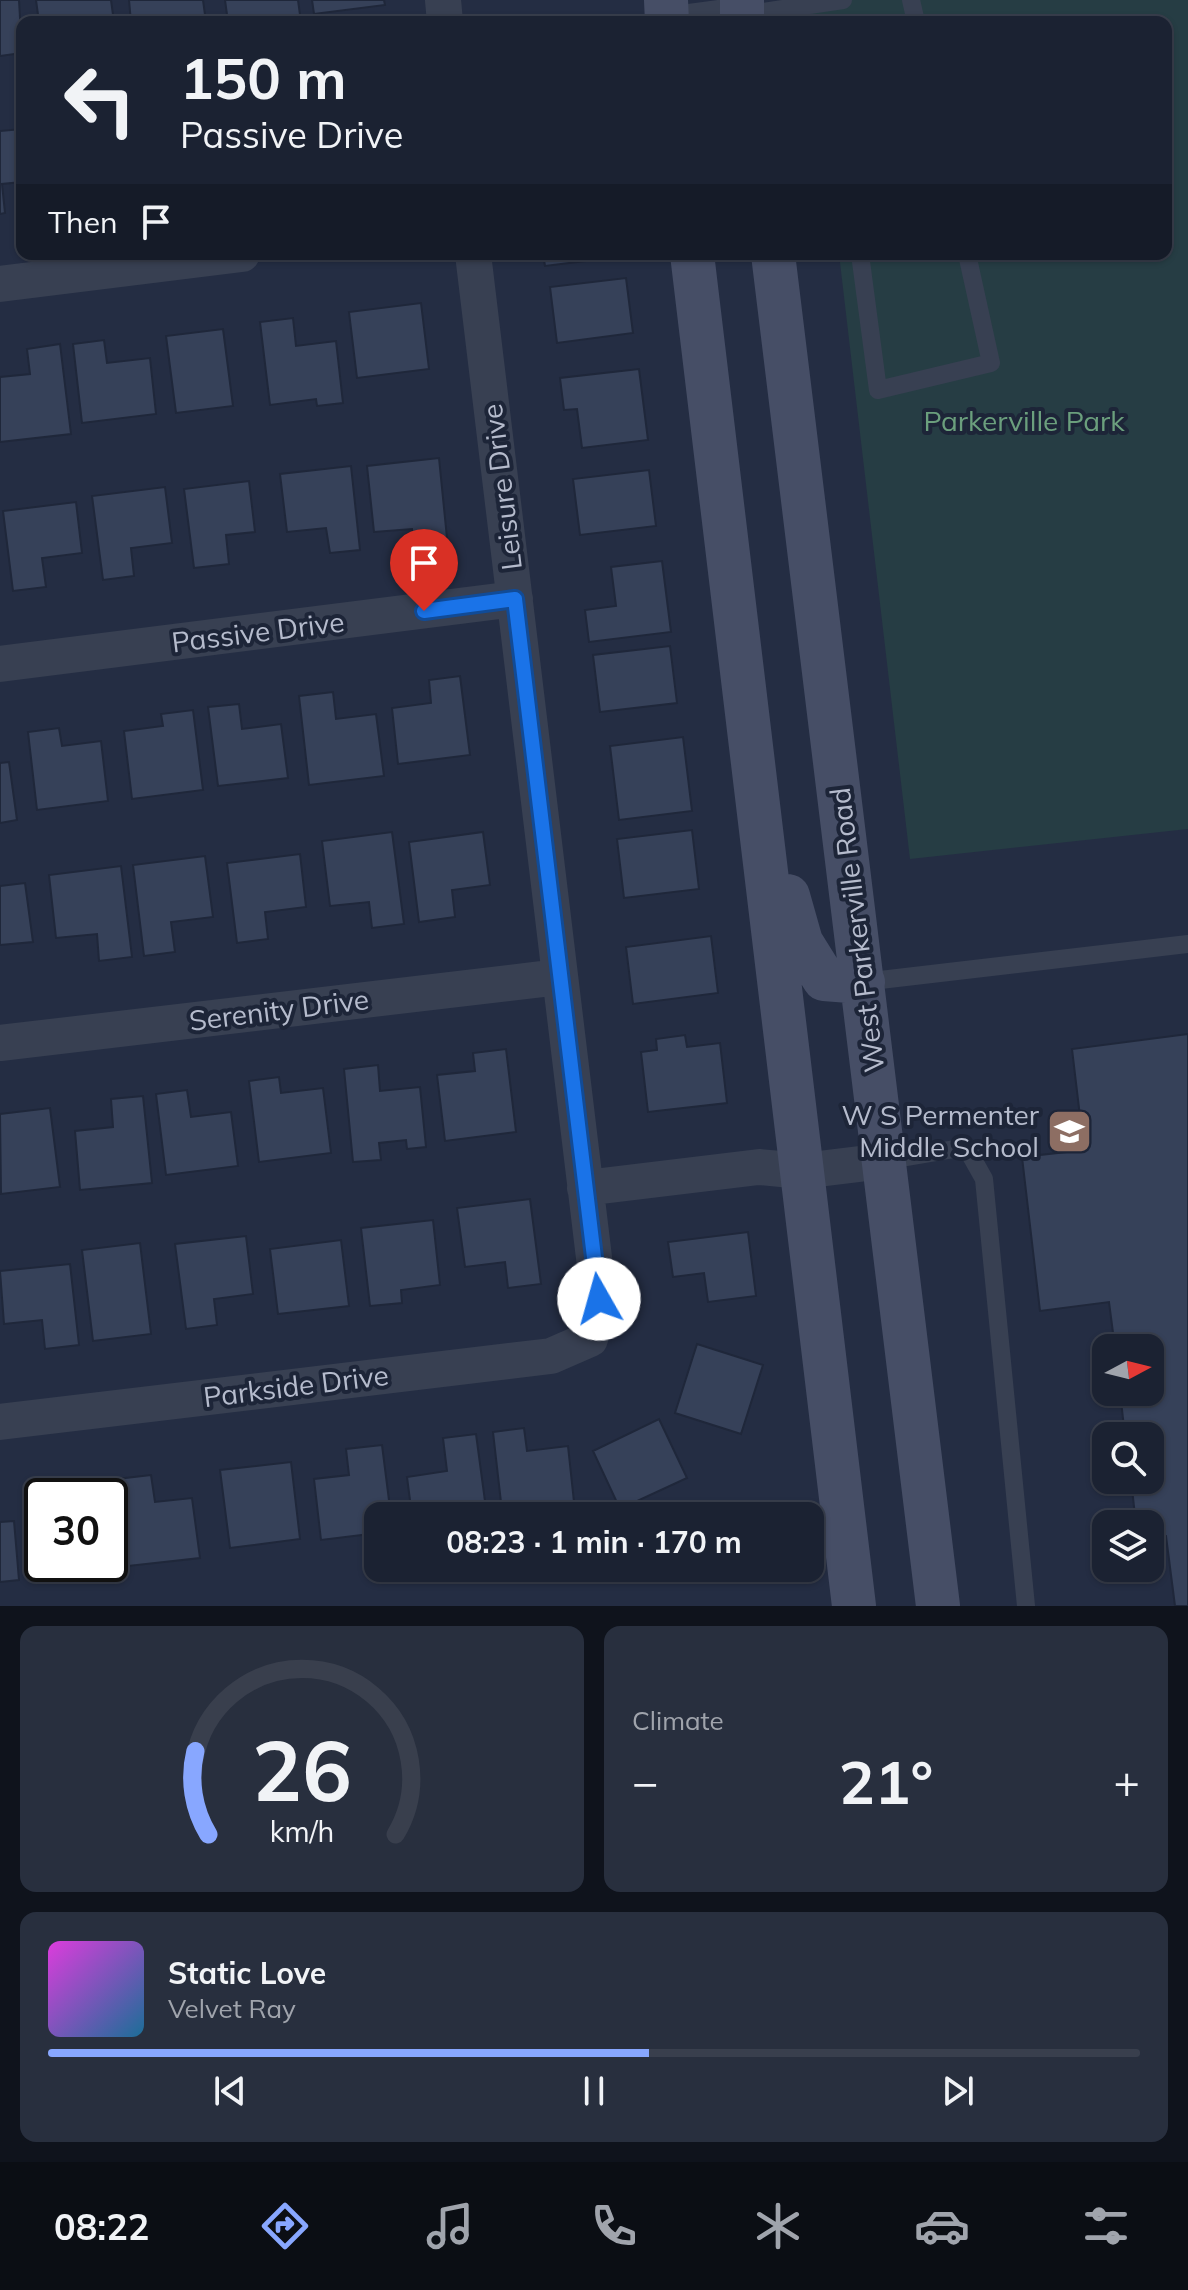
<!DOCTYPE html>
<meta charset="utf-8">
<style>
:root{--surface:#1b2232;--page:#282f3e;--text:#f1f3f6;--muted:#a0a4ac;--line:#393f4d;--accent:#88a7ff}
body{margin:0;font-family:Mulish,sans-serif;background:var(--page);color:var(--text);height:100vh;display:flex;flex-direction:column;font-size:30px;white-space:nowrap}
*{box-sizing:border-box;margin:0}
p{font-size:26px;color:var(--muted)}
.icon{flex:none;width:44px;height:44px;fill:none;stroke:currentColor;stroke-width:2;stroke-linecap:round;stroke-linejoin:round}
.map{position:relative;height:1606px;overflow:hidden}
.details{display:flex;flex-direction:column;gap:20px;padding:20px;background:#0f131c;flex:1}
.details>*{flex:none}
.banner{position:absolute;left:16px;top:16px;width:1156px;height:244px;border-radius:16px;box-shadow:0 2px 6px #0004,0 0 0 2px var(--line);background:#1b2232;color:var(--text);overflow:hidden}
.needle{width:52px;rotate:83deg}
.controls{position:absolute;left:1092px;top:1334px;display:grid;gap:16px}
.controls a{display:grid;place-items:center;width:72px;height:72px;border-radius:16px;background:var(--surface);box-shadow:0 2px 6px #0004,0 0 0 2px var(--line);font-size:40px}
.speed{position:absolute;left:24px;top:1478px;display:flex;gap:16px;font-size:40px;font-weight:700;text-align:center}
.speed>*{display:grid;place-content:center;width:104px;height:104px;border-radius:50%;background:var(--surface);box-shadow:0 2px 6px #0004,0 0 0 2px var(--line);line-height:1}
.speed .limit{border:4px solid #111;border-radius:12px;background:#fff;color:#111}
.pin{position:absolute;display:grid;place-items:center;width:68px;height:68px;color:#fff;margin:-82px -34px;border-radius:50% 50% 50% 0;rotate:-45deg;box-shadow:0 0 8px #0007}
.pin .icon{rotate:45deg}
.me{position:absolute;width:88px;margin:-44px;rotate:353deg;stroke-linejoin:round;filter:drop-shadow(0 0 6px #0008)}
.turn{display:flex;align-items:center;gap:28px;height:168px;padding:0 32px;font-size:36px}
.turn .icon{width:104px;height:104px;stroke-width:2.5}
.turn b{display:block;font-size:56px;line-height:68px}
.then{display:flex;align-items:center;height:76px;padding:0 32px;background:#0003;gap:16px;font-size:30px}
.big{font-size:60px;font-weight:700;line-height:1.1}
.details .tile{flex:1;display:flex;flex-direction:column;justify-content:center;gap:12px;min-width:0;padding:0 28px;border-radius:16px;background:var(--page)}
.details .dial{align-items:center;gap:0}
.dial svg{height:208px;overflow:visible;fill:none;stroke:var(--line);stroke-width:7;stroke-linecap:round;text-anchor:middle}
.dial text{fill:var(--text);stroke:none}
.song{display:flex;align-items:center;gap:24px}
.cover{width:96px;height:96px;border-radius:12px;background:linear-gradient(135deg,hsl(300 70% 55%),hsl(200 70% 35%))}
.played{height:8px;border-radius:4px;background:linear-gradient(90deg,var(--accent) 55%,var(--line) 55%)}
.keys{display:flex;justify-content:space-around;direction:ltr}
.heat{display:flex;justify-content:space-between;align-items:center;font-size:44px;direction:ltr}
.details .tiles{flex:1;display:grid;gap:20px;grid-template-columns:1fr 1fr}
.tile:last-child{grid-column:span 2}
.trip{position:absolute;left:364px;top:1502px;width:460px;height:80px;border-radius:16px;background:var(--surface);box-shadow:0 2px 6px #0004,0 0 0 2px var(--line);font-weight:700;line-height:80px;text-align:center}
.menu{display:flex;height:128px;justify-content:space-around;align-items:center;background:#0b0e14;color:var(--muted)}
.menu .icon{width:56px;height:56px}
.menu .active{color:var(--accent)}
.menu b{font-size:36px;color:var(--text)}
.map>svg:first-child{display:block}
.green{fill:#263d44}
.building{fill:#364159;stroke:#1f273a;stroke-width:2}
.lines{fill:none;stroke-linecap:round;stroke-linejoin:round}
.service{stroke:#384052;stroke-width:18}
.minor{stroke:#384052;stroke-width:36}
.secondary{stroke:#464e66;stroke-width:44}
.route-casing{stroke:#114b97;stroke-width:20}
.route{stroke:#1a73e8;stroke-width:14}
.labels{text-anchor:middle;stroke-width:8;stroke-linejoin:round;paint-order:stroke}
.park-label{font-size:28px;fill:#6b9f7d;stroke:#1d2538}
.street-label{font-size:28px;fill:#b5bbcc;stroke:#1d2538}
.poi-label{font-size:28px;fill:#b5bbcc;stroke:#1d2538;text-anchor:end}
</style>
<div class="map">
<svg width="1188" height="1606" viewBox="0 0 1188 1606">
<rect width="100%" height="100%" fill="#242d43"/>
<!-- green -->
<path class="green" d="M809 0H1188V829L910 859 839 254H1166V22H812Z"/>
<!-- building -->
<path class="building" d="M0 0H19L22 53 0 56Z
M36 0H111L114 22H39Z
M129 0H203L206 22H131Z
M225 0H298L301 22H228Z
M312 0H384L385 5 314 14Z
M22 129V182L2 184 5 213 0 214V131Z
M543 254H626V256L545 266Z
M626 278 633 333 557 343 550 287Z
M421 303 429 369 357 378 349 312Z
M293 318 296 346 336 341 343 403 317 406 316 399 270 405 260 322Z
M223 329 233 406 176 413 166 336Z
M104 340 107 363 150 358 156 414 82 423 73 344Z
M60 344 71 434 0 442V377L30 374 27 349Z
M639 369 648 440 582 448 577 409 564 410 560 378Z
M439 458 447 538 413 542 412 529 374 532 367 466Z
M351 466 360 550 330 553 326 528 287 532 280 474Z
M649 470 656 526 580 535 573 479Z
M249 481 255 532 226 535 229 564 194 568 184 489Z
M165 487 172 543 131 548 134 576 103 580 92 496Z
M76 502 82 553 42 558 46 587 13 591 3 511Z
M662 561 671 632 589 642 585 610 616 606 611 567Z
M670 646 677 703 600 712 593 655Z
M460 676 470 755 398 764 392 708 431 703 429 680Z
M333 692 336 719 376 714 384 776 309 785 299 696Z
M239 704 242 729 281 724 288 778 218 786 208 707Z
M193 710 203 790 132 799 124 731 163 726 161 714Z
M59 728 62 746 101 741 108 801 37 810 28 732Z
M683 737 692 811 619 820 610 746Z
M9 762 17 820 0 823V763Z
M692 830 699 889 624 898 617 839Z
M392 832 404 924 372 928 369 902 330 906 322 841Z
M483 832 490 885 452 890 455 917 419 922 409 842Z
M300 854 306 907 265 912 268 939 237 943 227 863Z
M205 856 213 917 171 922 175 952 144 956 133 865Z
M121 866 132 957 99 961 97 934 56 938 49 875Z
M25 883 33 942 0 945V886Z
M711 936 718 993 633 1004 626 947Z
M1188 1034V1606H1175L1166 1536 1150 1538V1524H1136L1131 1480H1150V1436H1125L1120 1392H1150V1348H1115L1109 1302 1040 1311 1022 1157 1084 1150 1072 1049Z
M685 1035 687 1047 720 1043 727 1103 648 1112 641 1052 657 1050 656 1039Z
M506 1049 516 1132 445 1141 437 1075 475 1071 473 1053Z
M378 1065 380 1091 420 1087 426 1147 407 1149 406 1140 379 1143 381 1160 353 1162 344 1069Z
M279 1077 281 1093 323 1088 331 1153 259 1162 249 1081Z
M187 1090 191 1117 231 1112 238 1166 166 1175 156 1094Z
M143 1096 152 1183 80 1190 75 1131 113 1127 111 1099Z
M50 1108 60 1187 1 1194 0 1114Z
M530 1199 541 1284 508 1288 505 1262 465 1267 457 1208Z
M433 1220 440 1285 401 1290 402 1303 370 1306 361 1228Z
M748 1232 756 1296 708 1302 704 1273 673 1277 668 1242Z
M246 1236 253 1294 214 1299 217 1325 186 1329 175 1244Z
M341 1240 349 1306 278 1314 270 1249Z
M140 1243 151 1334 93 1341 82 1250Z
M70 1264 79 1345 45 1349 42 1320 4 1324 0 1271Z
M697 1344 763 1365 741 1434 675 1413Z
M659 1419 687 1478 620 1509 593 1451Z
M524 1428 527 1451 568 1446 574 1502 502 1511 493 1432Z
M476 1434 487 1516H412L407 1477 447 1471 443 1438Z
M382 1445 391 1516H378V1533L321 1540 314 1479 349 1475 346 1449Z
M291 1462 300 1539 230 1548 220 1470Z
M151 1475 155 1502 192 1498 200 1558 128 1566 117 1479Z
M105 1481 107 1496H72L71 1485Z
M42 1516V1564H110V1522L116 1569 38 1578 31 1518Z
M14 1521 19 1580 0 1582V1522Z"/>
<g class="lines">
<!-- service -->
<path class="service" d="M911 0 916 22
M742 15 843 0
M860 254 878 390 991 363 967 254
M863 982 1188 944
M884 1161 966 1147 984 1179 1026 1606"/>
<!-- minor -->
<path class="minor" d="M443 0 445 22
M688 22 742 15
M0 284 242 254
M0 664 515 599
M0 1043 559 977
M585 1188 759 1167 802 1171 884 1161
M0 1422 551 1356 590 1339 599 1299 473 254"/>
<!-- secondary -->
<path class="secondary" d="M666 0 667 22
M742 0V22
M692 254 854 1606
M773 254 938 1606
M788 896 801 942 824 979 863 982"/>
</g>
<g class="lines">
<defs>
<path id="route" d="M424 611 515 599 599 1299"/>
</defs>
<!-- route casing -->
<use href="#route" class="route-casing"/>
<!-- route -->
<use href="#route" class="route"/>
</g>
<!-- icons -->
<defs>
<symbol id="school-square" viewBox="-11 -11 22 22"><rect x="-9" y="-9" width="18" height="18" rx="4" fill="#8d6e63" stroke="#1d2538"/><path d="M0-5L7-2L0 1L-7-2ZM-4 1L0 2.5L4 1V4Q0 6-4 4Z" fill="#fff"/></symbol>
</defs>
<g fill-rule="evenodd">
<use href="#school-square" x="1044" y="1106" width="51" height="51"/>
</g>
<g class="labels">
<!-- park labels -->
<g class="park-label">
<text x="1024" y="431">Parkerville Park</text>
</g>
<!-- street labels -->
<g class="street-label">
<text transform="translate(502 487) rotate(-97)" y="10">Leisure Drive</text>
<text transform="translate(258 632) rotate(-7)" y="10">Passive Drive</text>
<text transform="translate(857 930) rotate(-97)" y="10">West Parkerville Road</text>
<text transform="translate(279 1010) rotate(-7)" y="10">Serenity Drive</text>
<text transform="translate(296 1386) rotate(-7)" y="10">Parkside Drive</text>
</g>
<!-- poi labels -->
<g class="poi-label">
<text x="1039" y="1125">W S Permenter<tspan x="1039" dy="32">Middle School</tspan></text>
</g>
</g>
</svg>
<div class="controls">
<a><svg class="needle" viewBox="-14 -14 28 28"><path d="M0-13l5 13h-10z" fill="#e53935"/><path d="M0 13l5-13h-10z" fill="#a0a4ac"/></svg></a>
<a><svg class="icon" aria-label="search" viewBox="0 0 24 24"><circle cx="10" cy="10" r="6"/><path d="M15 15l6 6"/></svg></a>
<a><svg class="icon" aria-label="layers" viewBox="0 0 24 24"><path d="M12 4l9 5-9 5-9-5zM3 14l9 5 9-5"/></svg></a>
</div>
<div class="speed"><div class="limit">30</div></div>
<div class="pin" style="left:424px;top:611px;background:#d93025"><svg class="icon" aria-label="arrive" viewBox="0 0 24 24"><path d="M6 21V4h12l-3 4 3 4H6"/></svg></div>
<svg class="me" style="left:599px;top:1299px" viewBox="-20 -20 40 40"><circle r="19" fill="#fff"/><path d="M0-13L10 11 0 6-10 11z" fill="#1a73e8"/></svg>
<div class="trip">08:23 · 1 min · 170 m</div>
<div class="banner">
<div class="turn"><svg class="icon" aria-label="left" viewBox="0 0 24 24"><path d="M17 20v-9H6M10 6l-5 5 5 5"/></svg><div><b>150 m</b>Passive Drive</div></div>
<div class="then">Then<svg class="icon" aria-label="arrive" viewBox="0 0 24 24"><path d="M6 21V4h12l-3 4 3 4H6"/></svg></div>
</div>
</div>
<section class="details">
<div class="tiles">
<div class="tile dial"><svg viewBox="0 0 100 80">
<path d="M14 69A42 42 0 1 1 86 69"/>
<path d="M14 69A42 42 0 0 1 9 37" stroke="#88a7ff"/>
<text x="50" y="56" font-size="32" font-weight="700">26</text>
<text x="50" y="72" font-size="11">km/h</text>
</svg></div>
<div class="tile"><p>Climate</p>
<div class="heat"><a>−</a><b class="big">21°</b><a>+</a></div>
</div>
<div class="tile">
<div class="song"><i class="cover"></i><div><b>Static Love</b><p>Velvet Ray</p></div></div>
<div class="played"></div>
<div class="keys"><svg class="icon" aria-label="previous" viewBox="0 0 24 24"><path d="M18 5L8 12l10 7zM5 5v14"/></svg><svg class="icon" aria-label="pause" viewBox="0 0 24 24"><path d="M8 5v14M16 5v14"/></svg><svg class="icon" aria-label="next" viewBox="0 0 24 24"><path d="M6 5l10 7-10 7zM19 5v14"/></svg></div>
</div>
</div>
</section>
<nav class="menu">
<b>08:22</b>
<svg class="icon active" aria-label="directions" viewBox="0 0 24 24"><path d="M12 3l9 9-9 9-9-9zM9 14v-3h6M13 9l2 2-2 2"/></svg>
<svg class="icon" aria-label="music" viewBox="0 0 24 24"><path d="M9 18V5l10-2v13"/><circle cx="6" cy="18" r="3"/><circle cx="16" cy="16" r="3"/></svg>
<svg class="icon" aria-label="phone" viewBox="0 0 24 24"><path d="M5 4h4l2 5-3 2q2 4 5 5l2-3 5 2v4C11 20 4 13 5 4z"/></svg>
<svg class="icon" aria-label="climate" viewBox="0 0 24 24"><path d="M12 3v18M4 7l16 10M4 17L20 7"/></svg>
<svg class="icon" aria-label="car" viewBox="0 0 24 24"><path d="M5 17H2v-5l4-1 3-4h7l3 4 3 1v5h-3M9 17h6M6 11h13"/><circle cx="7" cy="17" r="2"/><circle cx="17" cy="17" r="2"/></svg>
<svg class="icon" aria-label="filters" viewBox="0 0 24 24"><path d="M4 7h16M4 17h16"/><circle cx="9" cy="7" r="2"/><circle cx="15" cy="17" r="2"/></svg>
</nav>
